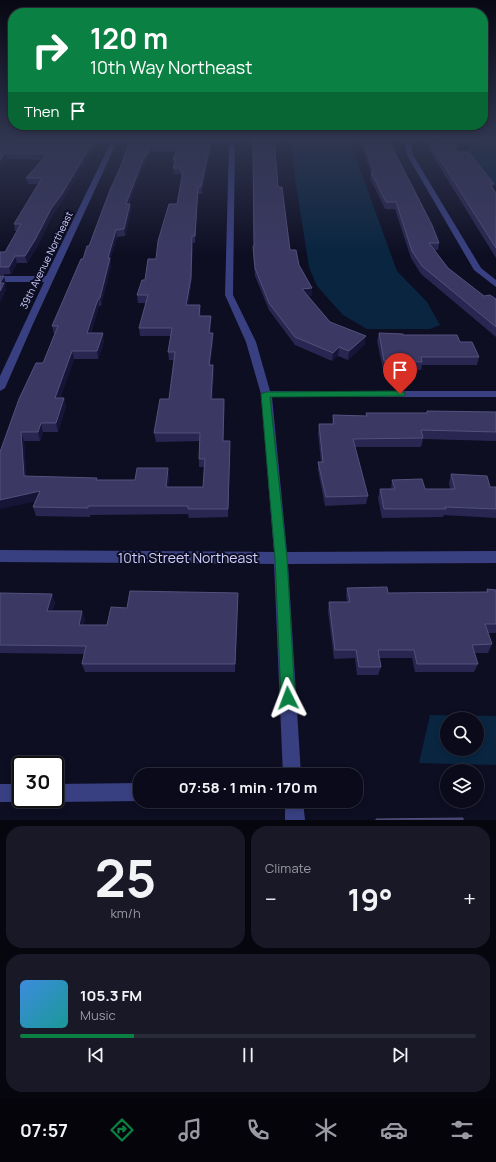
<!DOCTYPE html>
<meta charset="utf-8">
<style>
:root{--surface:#0a0a1a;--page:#181827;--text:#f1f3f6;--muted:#999aa2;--line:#2a2b39;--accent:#0b8043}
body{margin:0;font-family:Manrope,sans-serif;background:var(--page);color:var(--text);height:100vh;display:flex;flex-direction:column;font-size:15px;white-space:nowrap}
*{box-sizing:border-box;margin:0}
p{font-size:13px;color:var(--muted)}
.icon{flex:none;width:22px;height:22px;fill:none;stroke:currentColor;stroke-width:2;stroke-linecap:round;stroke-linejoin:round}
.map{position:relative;height:820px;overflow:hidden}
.side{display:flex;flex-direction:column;gap:6px;padding:6px;background:#06060e;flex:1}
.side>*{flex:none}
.hud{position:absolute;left:8px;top:8px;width:480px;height:122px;border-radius:16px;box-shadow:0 2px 6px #0003,0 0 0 1px var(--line);background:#0b8043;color:#fff;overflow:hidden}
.tools{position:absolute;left:440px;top:712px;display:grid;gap:8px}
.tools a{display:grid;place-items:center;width:44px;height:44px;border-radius:50%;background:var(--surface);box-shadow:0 2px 6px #0003,0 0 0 1px var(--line);font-size:20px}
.speed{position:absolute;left:12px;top:756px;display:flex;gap:8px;font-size:20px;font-weight:700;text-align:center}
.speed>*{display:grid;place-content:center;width:52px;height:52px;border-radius:50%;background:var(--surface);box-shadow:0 2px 6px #0003,0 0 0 1px var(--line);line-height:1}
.speed .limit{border:2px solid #111;border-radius:6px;background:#fff;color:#111}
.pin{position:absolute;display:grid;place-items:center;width:34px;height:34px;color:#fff;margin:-41px -17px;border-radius:50% 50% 50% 0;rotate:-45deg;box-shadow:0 0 4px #0007}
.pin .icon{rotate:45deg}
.me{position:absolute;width:44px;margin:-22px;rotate:357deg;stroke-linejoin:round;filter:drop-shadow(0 0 3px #0008)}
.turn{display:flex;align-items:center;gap:14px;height:84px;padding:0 16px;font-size:18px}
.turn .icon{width:52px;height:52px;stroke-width:2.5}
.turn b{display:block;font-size:28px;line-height:34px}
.then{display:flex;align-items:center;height:38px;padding:0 16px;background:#0003;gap:8px;font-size:15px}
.big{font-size:30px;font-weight:700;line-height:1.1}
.side .tile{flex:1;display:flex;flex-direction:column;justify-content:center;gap:6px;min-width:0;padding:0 14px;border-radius:16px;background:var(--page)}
.side .dial{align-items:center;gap:0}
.dial b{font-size:52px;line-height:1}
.song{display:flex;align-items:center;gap:12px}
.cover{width:48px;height:48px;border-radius:6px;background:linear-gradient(135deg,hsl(210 70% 55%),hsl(180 70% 35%))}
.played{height:4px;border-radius:2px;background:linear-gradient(90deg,var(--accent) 25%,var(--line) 25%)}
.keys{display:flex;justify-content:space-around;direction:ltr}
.heat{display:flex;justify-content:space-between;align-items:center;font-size:22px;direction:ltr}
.side .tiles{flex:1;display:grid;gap:6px;grid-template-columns:1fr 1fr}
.tile:last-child{grid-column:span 2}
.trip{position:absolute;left:133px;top:768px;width:230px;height:40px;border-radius:16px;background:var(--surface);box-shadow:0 2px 6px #0003,0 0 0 1px var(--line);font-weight:700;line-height:40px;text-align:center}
.tab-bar{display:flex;height:64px;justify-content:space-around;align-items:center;background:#04040a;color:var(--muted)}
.tab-bar .icon{width:28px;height:28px}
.tab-bar .selected{color:var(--accent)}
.tab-bar b{font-size:18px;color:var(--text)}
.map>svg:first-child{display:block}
.water{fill:#092540;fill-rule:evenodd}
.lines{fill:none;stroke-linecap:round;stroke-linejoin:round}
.minor{fill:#394082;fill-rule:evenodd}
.wall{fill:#292751;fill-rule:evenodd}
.shaded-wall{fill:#171537}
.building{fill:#3b3964;stroke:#52517c;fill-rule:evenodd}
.route{fill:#0b8043;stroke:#07532c}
.labels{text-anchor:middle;stroke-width:4;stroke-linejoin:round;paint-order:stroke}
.far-street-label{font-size:10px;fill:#cfd0ff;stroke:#0e0e23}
.near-street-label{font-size:14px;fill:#cfd0ff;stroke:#0e0e23}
</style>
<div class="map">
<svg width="496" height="820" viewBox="0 0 496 820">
<rect width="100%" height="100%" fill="#0e0e23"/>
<!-- water -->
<path class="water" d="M291 139H349L397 271 427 302 440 325 430 329H367L343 315 317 286 309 267 295 178Z
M465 139H496V187L470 152Z
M430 715 496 716V765L419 763ZM447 719H477V749H447Z"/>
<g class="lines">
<!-- minor -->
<path class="minor" d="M229 139H235L233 295 256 342 270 391H496V397H272L287 552 496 551V563L288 564 301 775H283L274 564 0 562V550L274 552 261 394 246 342 225 295 229 144H196L193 142 196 140Z
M404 139H410L413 155 481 268 496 280V287L474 270 407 155Z
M145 140 147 141V143L116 144 33 324 5 388 0 391V376L44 282H0V276H46L110 144H80L77 142 80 140Z
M140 783V801L55 802 48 799H55V784Z
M0 784H21V799L28 800 21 802H0Z
M285 801H303L305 820H285Z"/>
</g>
<!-- wall -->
<path class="wall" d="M252 139H277V145H275L278 187 290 250 312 288V296H308L330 322 365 344 348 360 338 356 332 361 295 345 269 310 255 276 253 253V246H254L253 155Z
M358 139H388L439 243 438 250H434L448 268 484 296 496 299V337L421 274 411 258 395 209H385L370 178 371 172 362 147H360Z
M431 139H460L456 152 494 184 493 188 496 193V258L428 148 429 142H433Z
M0 140 95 146 63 200 52 216 37 247 27 263H17L11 274 0 275V252H5L17 231H15L14 224 38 184H28L26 178 42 160 7 159 0 167Z
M130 140 211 146 202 194H198L195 243H193L191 285 188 305H200V316L211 324 210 333 213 341 210 365 214 373 212 399H224L223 441 230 450 228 517 189 518 188 514 90 515V517L36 516 33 507 35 501 0 452 43 363 55 334H54L52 326 83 259 89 246 120 168ZM151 152H176L173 159 174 165 173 168 174 174H181V177H182L177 204 156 259 137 295 138 303H146L139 328 140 336H171L168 352 169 360H174L169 399 154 433 156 442 200 441 199 459V467H204L203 487H168L169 476 135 480H97L26 476 24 441H40L43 432H58L66 406 64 398H60L74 359H98L104 341 91 333 99 306H101L111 266 110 260 117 237 125 236 131 211 130 204H129L142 168Z
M379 333 403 335 460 342 479 357 477 365H422L421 370 383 369 377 341Z
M427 411 496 412V441L423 439 421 447H355L368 496 366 504 325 506 318 470V462H321L318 433 319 424H332L333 415 366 416V413H426Z
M451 474 490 487H496V518L444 515 443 517 382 518 378 498 380 489H391L392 480 425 489H450L449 483Z
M347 588 388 593 486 592 487 589 496 590V633H488L492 644 488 653H475L478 664 474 672H415L412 658H379L381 667 378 675H357L355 658 334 659 328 611 329 602H347L346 596Z
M0 593 52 594 55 603 52 611 85 620 83 625H107L127 608 238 593 235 672H85L82 664 84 654 0 653Z"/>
<!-- shaded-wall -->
<path class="shaded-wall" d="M459 139H460L454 158 455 152Z
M94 140 95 146 63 200 52 216 37 247 27 263 25 256 51 209Z
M211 140V146L202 194 201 187Z
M151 146V152L142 168 127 211 126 204 142 162Z
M5 153 7 159 0 167V160Z
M198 187V194L195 243V236Z
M130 204 131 211 125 236 124 229Z
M116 230 117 237 110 260 111 266 101 306 100 298 108 258Z
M192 236 193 243 191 285 187 312 186 305Z
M15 256 17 263 11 274 9 267Z
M4 276 6 284 5 285 6 290 0 303V283Z
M312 288V296L302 297V289Z
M98 299 99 306 89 341 87 333Z
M200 305 201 312 200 324 199 316Z
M211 316V324L209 341V333Z
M103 333 104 341 98 359 97 351Z
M213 333V341L210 373 209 365Z
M366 336 365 344 348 360 349 351Z
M339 347 338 356 332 361 333 353Z
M72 351 74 359 57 407 55 398Z
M213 365 214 373 212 407 211 399Z
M64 398 66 406 58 432 56 423Z
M224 399 225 407 223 450V441Z
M41 423 43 432 40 441 38 432Z
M21 432 24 441 27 484 24 476Z
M230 441V450L228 517V509Z
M168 468 169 476 167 496 166 487Z
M40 491 42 500 0 509V500Z
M238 593V601L235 672V664Z
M52 594 55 603 50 619 47 611Z
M82 611 85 620 81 633 79 625Z"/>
<!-- building -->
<path class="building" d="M252 139H274L278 187H282L290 250H296L299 265 312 288 302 289 330 322 366 336 349 351 339 347 333 353 295 337 269 303 255 268 253 246H254L253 149Z
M360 139H388L432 225 439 243H429L448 268 484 296 490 295 496 299V327L422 266 412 251 396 202H386L371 172H374L363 141H361Z
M436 139H459L455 152H469L494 184H490L496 193V248L429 142 437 143Z
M0 140H94L62 194 51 209 35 240 25 256H15L9 267H0V252H5L21 224H14L42 178H26L47 154 5 153 0 160Z
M130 140H211L201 187H198L195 236H192L191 278 186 305H200L199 316H211L209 333H213L209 365H213L211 399H224L223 441H230L228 509H188V506H88V508L33 507 40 491 0 500V452L19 399 36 363H43L58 326H52L81 259H83L87 246H89L110 190 120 168ZM151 146 178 147 173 159H176L173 168H181L180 171H183L177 204H169L158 241 156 259H148L145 280H142L137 295H148L139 328H172L168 352H175L169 399H160L154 433H200L199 459H205L203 487H166L168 468H137L135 480H96L97 478 24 476 21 432H38L41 423H56L64 398H55L72 351H97L103 333H87L98 299 100 298 110 258H108L116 230 124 229 130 204H126L142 162Z
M0 276H4L0 283H4L0 291Z
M379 333 403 334V335H457L460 342H472L479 357H421L422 362 384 361Z
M427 411 496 412V432L421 430 423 438 353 439 368 496 326 497 318 462H323L319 424H334L333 415 367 416 366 413H427Z
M451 474 487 476 490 487H496V509L445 507 446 509H384L380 489H395L392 480 422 479 425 489H455Z
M387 587 388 593 488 592 487 589 496 590V624H485L492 644 472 645 478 664H417L414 650H378L381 667H359L356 650H335L329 602H350L347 588Z
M130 591 238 593 235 664H82L86 646 0 645V593L52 594 47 611H82L79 625H107L111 607 127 608Z
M463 818V820H376V819Z"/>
<!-- sky -->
<linearGradient id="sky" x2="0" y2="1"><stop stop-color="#080813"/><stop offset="0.55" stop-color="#303650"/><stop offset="1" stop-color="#303650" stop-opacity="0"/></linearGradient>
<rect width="496" height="254" fill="url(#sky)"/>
<!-- route -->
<path class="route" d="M400 391 404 392 405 394 404 396 270 397 287 558 295 698 293 702 288 704 283 702 281 698 275 558 261 394 266 392Z"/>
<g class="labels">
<!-- far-street labels -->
<g class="far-street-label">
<text transform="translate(46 260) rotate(-64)" y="4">39th Avenue Northeast</text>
</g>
<!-- near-street labels -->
<g class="near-street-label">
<text x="188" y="563">10th Street Northeast</text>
</g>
</g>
</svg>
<div class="tools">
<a><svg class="icon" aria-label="search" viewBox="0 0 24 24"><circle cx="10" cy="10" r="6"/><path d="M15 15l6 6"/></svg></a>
<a><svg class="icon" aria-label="layers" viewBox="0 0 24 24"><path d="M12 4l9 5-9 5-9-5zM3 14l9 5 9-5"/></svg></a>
</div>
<div class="speed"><div class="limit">30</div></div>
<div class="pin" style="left:400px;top:394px;background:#d93025"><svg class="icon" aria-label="arrive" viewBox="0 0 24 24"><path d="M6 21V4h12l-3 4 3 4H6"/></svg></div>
<svg class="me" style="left:288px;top:698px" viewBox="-20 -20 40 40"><path d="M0-17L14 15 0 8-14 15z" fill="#0b8043" stroke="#fff" stroke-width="4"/></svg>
<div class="trip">07:58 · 1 min · 170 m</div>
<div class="hud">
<div class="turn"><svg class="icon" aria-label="right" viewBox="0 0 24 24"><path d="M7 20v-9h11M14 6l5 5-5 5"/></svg><div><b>120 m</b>10th Way Northeast</div></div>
<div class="then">Then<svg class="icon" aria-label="arrive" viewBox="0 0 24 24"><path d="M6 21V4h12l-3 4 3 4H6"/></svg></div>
</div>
</div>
<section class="side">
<div class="tiles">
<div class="tile dial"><b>25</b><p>km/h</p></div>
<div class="tile"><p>Climate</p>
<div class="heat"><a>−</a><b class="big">19°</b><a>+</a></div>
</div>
<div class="tile">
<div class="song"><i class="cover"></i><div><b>105.3 FM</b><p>Music</p></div></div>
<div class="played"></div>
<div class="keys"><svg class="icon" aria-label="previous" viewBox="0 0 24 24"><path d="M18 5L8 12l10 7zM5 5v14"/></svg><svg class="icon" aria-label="pause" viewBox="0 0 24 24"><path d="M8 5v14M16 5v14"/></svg><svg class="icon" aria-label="next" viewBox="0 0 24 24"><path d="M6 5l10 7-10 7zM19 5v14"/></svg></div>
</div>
</div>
</section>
<nav class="tab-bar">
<b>07:57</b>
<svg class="icon selected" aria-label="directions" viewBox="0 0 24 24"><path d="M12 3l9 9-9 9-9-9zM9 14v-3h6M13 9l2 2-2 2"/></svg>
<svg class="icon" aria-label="music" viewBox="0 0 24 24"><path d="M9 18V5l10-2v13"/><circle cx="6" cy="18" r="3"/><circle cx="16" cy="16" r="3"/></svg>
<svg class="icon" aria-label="phone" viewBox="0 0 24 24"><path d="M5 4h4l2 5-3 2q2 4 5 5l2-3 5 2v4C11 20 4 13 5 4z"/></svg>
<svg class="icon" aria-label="climate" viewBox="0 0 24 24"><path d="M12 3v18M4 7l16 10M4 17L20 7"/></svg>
<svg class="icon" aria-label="car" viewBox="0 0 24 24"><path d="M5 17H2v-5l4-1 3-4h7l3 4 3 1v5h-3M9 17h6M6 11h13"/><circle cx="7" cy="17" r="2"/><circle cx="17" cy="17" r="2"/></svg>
<svg class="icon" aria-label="filters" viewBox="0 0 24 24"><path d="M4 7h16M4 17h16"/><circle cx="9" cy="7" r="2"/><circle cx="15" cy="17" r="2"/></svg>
</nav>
